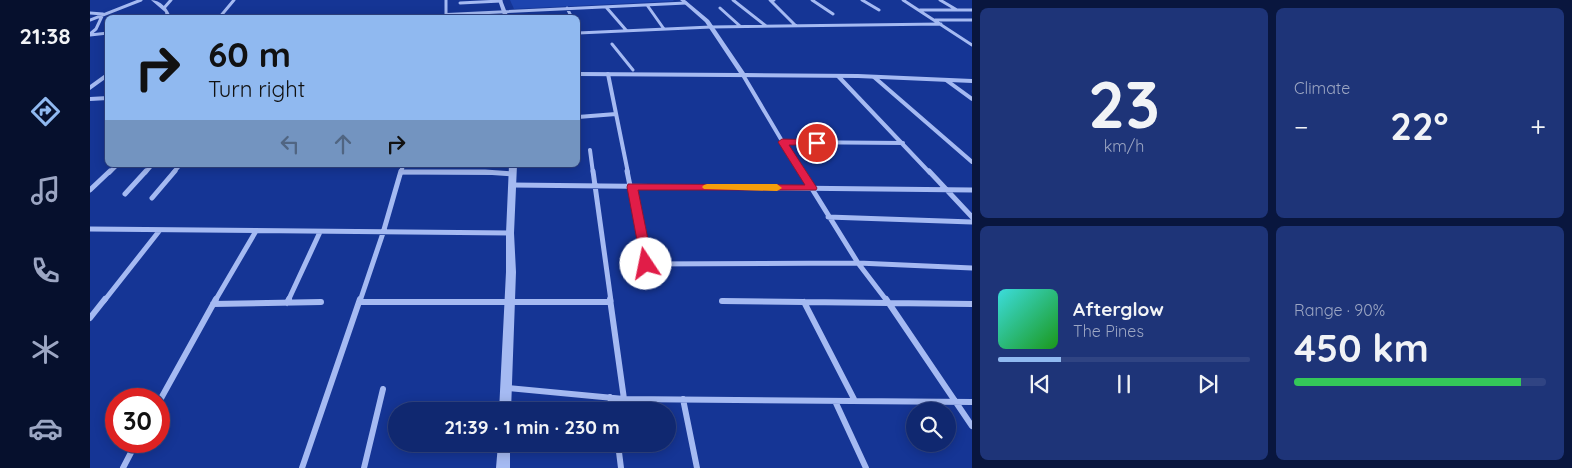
<!DOCTYPE html>
<meta charset="utf-8">
<style>
:root{--surface:#102870;--page:#1e3478;--text:#f1f3f6;--muted:#9ca6c3;--line:#304483;--accent:#90b9f0}
body{margin:0;font-family:Quicksand,sans-serif;background:var(--page);color:var(--text);height:100vh;display:flex;flex-direction:column;font-size:19px;white-space:nowrap}
*{box-sizing:border-box;margin:0}
p{font-size:16px;color:var(--muted)}
.icon{flex:none;width:28px;height:28px;fill:none;stroke:currentColor;stroke-width:2;stroke-linecap:round;stroke-linejoin:round}
.map{position:relative;flex:1;overflow:hidden}
.sheet{display:flex;flex-direction:column;gap:8px;padding:8px;background:#09163e;width:600px}
.sheet>*{flex:none}
.guide{position:absolute;left:15px;top:15px;width:475px;height:152px;border-radius:8px;box-shadow:0 2px 12px #0003,0 0 0 1px var(--line);background:#90b9f0;color:#111;overflow:hidden}
.fabs{position:absolute;left:816px;top:402px;display:grid;gap:10px}
.fabs a{display:grid;place-items:center;width:50px;height:50px;border-radius:50%;background:var(--surface);box-shadow:0 2px 12px #0003,0 0 0 1px var(--line);font-size:25px}
.speed{position:absolute;left:15px;top:388px;display:flex;gap:10px;font-size:25px;font-weight:700;text-align:center}
.speed>*{display:grid;place-content:center;width:65px;height:65px;border-radius:50%;background:var(--surface);box-shadow:0 2px 12px #0003,0 0 0 1px var(--line);line-height:1}
.speed .limit{border:8px solid #d22;background:#fff;color:#111}
.pin{position:absolute;display:grid;place-items:center;width:42px;height:42px;color:#fff;margin:-21px;border:2px solid #fff;border-radius:50%;box-shadow:0 1px 5px #0007}
.me{position:absolute;width:55px;margin:-28px;rotate:349deg;stroke-linejoin:round;filter:drop-shadow(0 0 4px #0008)}
.turn{display:flex;align-items:center;gap:18px;height:105px;padding:0 20px;font-size:22px}
.turn .icon{width:65px;height:65px;stroke-width:2.5}
.turn b{display:block;font-size:35px;line-height:42px}
.lanes{display:flex;align-items:center;height:48px;padding:0 20px;background:#0003;justify-content:center;gap:25px;direction:ltr}
.lanes .off{opacity:.35}
.big{font-size:38px;font-weight:700;line-height:1.1}
.sheet .widget{flex:1;display:flex;flex-direction:column;justify-content:center;gap:8px;min-width:0;padding:0 18px;border-radius:8px;background:var(--page)}
.sheet .dial{align-items:center;gap:0}
.dial b{font-size:65px;line-height:1}
.song{display:flex;align-items:center;gap:15px}
.cover{width:60px;height:60px;border-radius:8px;background:linear-gradient(135deg,hsl(180 70% 55%),hsl(120 70% 35%))}
.played{height:5px;border-radius:2px;background:linear-gradient(90deg,var(--accent) 25%,var(--line) 25%)}
.keys{display:flex;justify-content:space-around;direction:ltr}
.heat{display:flex;justify-content:space-between;align-items:center;font-size:28px;direction:ltr}
.charge{height:8px;border-radius:4px;background:linear-gradient(90deg,#34c759 90%,var(--line) 0)}
.sheet .tiles{flex:1;display:grid;gap:8px;grid-template-columns:repeat(2,1fr)}
.trip{position:absolute;left:298px;top:402px;width:288px;height:50px;border-radius:25px;background:var(--surface);box-shadow:0 2px 12px #0003,0 0 0 1px var(--line);font-weight:700;line-height:50px;text-align:center}
main{display:flex;flex:1;min-height:0}
.tabs{display:flex;flex-direction:column;width:90px;justify-content:space-around;align-items:center;background:#06102d;color:var(--muted)}
.tabs .icon{width:35px;height:35px}
.tabs .selected{color:var(--accent)}
.tabs b{font-size:22px;color:var(--text)}
.map>svg:first-child{display:block}
.green{fill:#1d44af}
.lines{fill:none;stroke-linecap:round;stroke-linejoin:round}
.minor-far3{stroke:#a5baf2;stroke-width:3}
.minor-far2{stroke:#a5baf2;stroke-width:4}
.minor-far1{stroke:#a5baf2;stroke-width:5}
.minor{stroke:#a5baf2;stroke-width:6}
.tertiary{fill:#a5baf2;fill-rule:evenodd}
.route{fill:#e11d48;stroke:#92132f}
.slow{fill:#f59e0b}
</style>
<main>
<nav class="tabs">
<b>21:38</b>
<svg class="icon selected" aria-label="directions" viewBox="0 0 24 24"><path d="M12 3l9 9-9 9-9-9zM9 14v-3h6M13 9l2 2-2 2"/></svg>
<svg class="icon" aria-label="music" viewBox="0 0 24 24"><path d="M9 18V5l10-2v13"/><circle cx="6" cy="18" r="3"/><circle cx="16" cy="16" r="3"/></svg>
<svg class="icon" aria-label="phone" viewBox="0 0 24 24"><path d="M5 4h4l2 5-3 2q2 4 5 5l2-3 5 2v4C11 20 4 13 5 4z"/></svg>
<svg class="icon" aria-label="climate" viewBox="0 0 24 24"><path d="M12 3v18M4 7l16 10M4 17L20 7"/></svg>
<svg class="icon" aria-label="car" viewBox="0 0 24 24"><path d="M5 17H2v-5l4-1 3-4h7l3 4 3 1v5h-3M9 17h6M6 11h13"/><circle cx="7" cy="17" r="2"/><circle cx="17" cy="17" r="2"/></svg>
</nav>
<div class="map">
<svg width="882" height="468" viewBox="0 0 882 468">
<rect width="100%" height="100%" fill="#153595"/>
<!-- green -->
<path class="green" d="M420 0H583L584 1 424 9Z"/>
<g class="lines">
<!-- minor-far3 -->
<path class="minor-far3" d="M356 0V14
M643 0 676 26
M684 0H680L706 26
M722 0 743 14
M772 0 789 10
M813 0 882 45
M850 0 867 10
M370 3 411 1
M557 5 574 29
M516 7 536 30
M74 8 81 0
M477 8 482 18
M630 8 650 26
M830 10H882
M0 13 13 14 6 29 0 34
M129 18 144 0
M283 18 596 3
M0 20 51 0
M845 20H882
M488 33 621 27 851 24
M0 35 18 33
M522 44 543 70"/>
<!-- minor-far2 -->
<path class="minor-far2" d="M518 74 538 173
M653 75 711 173
M748 76 840 173
M784 77 882 162
M856 80 882 99
M488 117 526 114
M692 142 813 143
M500 150 503 173
M311 172 405 173
M19 173 27 165
M55 173 62 165
M83 173 90 165
M311 173 313 165"/>
<!-- minor-far1 -->
<path class="minor-far1" d="M503 171 521 301
M537 171 556 264 768 263 882 268
M711 171 768 263 797 301
M839 171 882 217
M311 172H395L422 174
M422 185 882 190
M0 190 20 171
M35 194 56 171
M62 198 85 171
M738 217 882 222
M0 229 420 233
M14 301 70 230
M125 301 166 231
M198 301 230 232
M270 301 293 233 311 171"/>
<!-- minor -->
<path class="minor" d="M520 299 534 399
M796 299 882 426
M632 301 882 304
M269 302H520
M714 302 765 401
M197 303 199 299
M123 304 231 302
M0 318 15 299
M417 388 534 399 882 402
M520 397 523 411
M593 399 607 468
M745 401 776 468
M69 402 126 299
M528 444 531 468
M33 468 47 441
M212 468 270 299
M274 468 293 389"/>
<!-- tertiary -->
<path class="tertiary" d="M61 0C70 0 79 9 81 18H76L75 12Z
M408 0H412L419 18H414Z
M590 0H595L619 20 655 73 768 74 882 79V83L768 78 488 76V72L649 73 615 22Z
M18 72V77L0 90V85Z
M18 96V100L0 101V97Z
M419 165H427L424 233 426 272 421 411H409L416 272V233Z
M408 444H420V468H406Z"/>
</g>
<!-- route -->
<path class="route" d="M692 139 727 140 731 143 727 145H699L727 188 726 190H548L563 264 556 269 552 267 537 187 538 184 715 185 688 142Z"/>
<!-- slow -->
<path class="slow" d="M617 184H687L692 188 687 191 614 189 612 187 614 185Z"/>
</svg>
<div class="fabs">
<a><svg class="icon" aria-label="search" viewBox="0 0 24 24"><circle cx="10" cy="10" r="6"/><path d="M15 15l6 6"/></svg></a>
</div>
<div class="speed"><div class="limit">30</div></div>
<div class="pin" style="left:727px;top:143px;background:#d93025"><svg class="icon" aria-label="arrive" viewBox="0 0 24 24"><path d="M6 21V4h12l-3 4 3 4H6"/></svg></div>
<svg class="me" style="left:556px;top:264px" viewBox="-20 -20 40 40"><circle r="19" fill="#fff"/><path d="M0-13L10 11 0 6-10 11z" fill="#e11d48"/></svg>
<div class="trip">21:39 · 1 min · 230 m</div>
<div class="guide">
<div class="turn"><svg class="icon" aria-label="right" viewBox="0 0 24 24"><path d="M7 20v-9h11M14 6l5 5-5 5"/></svg><div><b>60 m</b>Turn right</div></div>
<div class="lanes"><svg class="icon off" aria-label="left" viewBox="0 0 24 24"><path d="M17 20v-9H6M10 6l-5 5 5 5"/></svg><svg class="icon off" aria-label="ahead" viewBox="0 0 24 24"><path d="M12 20V5M6 11l6-6 6 6"/></svg><svg class="icon" aria-label="right" viewBox="0 0 24 24"><path d="M7 20v-9h11M14 6l5 5-5 5"/></svg></div>
</div>
</div>
<section class="sheet">
<div class="tiles">
<div class="widget dial"><b>23</b><p>km/h</p></div>
<div class="widget"><p>Climate</p>
<div class="heat"><a>−</a><b class="big">22°</b><a>+</a></div>
</div>
<div class="widget">
<div class="song"><i class="cover"></i><div><b>Afterglow</b><p>The Pines</p></div></div>
<div class="played"></div>
<div class="keys"><svg class="icon" aria-label="previous" viewBox="0 0 24 24"><path d="M18 5L8 12l10 7zM5 5v14"/></svg><svg class="icon" aria-label="pause" viewBox="0 0 24 24"><path d="M8 5v14M16 5v14"/></svg><svg class="icon" aria-label="next" viewBox="0 0 24 24"><path d="M6 5l10 7-10 7zM19 5v14"/></svg></div>
</div>
<div class="widget"><p>Range · 90%</p><b class="big">450 km</b><div class="charge"></div></div>
</div>
</section>
</main>
